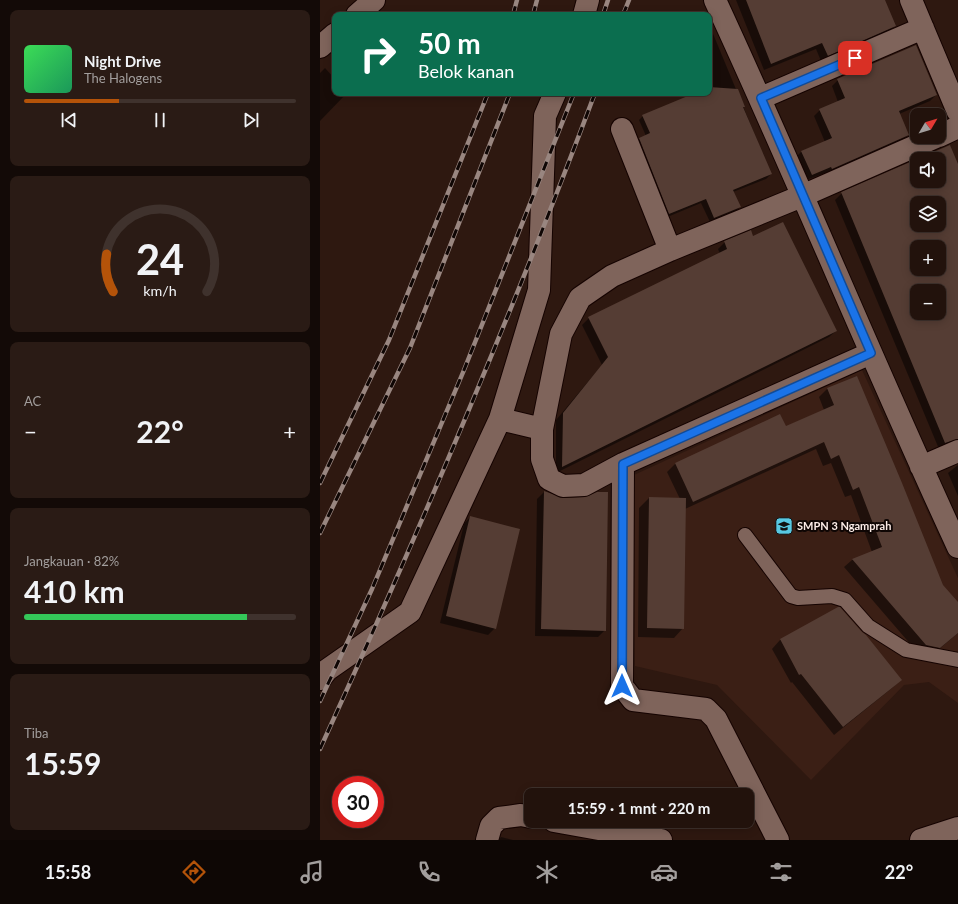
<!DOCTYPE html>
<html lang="id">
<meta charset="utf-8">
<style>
:root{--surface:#22120c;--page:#2a1b15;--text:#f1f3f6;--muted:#a29e9d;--line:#3f322d;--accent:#b45309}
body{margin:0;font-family:Lato,sans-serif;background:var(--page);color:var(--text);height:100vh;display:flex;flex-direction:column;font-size:15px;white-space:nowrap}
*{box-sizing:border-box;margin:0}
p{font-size:13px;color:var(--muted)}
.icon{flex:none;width:22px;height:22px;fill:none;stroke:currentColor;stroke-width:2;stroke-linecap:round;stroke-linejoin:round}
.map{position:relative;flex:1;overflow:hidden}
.panel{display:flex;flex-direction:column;gap:10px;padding:10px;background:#130a07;width:320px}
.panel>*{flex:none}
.top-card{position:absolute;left:12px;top:12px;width:380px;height:84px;border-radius:8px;box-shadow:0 2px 10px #0003,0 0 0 1px var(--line);background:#0b6e4f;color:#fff;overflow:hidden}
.needle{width:26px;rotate:52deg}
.fabs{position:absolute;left:590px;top:108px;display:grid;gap:8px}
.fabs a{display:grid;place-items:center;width:36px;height:36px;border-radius:8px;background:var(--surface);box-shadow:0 2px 10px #0003,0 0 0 1px var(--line);font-size:20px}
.speed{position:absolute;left:12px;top:776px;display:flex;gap:8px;font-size:20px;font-weight:700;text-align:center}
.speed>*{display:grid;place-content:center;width:52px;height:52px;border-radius:50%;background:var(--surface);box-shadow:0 2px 10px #0003,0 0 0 1px var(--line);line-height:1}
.speed .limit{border:6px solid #d22;background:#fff;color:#111}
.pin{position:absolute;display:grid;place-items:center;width:34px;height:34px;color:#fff;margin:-17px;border-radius:8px;box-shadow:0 2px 6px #0006}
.me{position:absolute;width:44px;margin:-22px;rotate:0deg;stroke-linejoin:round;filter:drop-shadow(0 0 3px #0008)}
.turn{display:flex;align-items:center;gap:14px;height:84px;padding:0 20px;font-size:18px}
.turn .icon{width:52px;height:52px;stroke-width:2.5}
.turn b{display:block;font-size:28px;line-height:34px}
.big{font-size:30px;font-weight:700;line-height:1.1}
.panel .card{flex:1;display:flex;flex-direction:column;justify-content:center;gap:6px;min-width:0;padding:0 14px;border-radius:8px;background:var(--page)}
.panel .dial{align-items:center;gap:0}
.dial svg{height:104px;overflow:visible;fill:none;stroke:var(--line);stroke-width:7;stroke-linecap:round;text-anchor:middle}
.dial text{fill:var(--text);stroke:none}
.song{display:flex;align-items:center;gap:12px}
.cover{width:48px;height:48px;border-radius:6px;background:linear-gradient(135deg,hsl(130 70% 55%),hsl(150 70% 35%))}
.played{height:4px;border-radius:2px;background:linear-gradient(90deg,var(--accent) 35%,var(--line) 35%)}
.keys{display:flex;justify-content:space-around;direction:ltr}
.heat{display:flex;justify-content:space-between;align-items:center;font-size:22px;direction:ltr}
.charge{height:6px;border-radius:3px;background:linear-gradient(90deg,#34c759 82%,var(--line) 0)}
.trip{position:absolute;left:204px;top:788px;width:230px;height:40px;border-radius:8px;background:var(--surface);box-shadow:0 2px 10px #0003,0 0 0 1px var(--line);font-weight:700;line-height:40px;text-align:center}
.tabs{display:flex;height:64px;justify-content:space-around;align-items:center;background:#0e0705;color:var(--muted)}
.tabs .icon{width:28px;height:28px}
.tabs .selected{color:var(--accent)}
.tabs b{font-size:18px;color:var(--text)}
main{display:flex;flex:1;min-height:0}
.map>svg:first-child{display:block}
.built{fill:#3b1f15}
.shadow{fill:#0007;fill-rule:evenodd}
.building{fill:#553d34;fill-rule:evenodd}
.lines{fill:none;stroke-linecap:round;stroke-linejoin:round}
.lane-casing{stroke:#150301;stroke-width:16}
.street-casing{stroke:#150301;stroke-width:24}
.lane{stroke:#7f645b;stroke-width:14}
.street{stroke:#7f645b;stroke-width:22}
.rail-casing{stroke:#998680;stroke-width:4.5}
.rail{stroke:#0f0604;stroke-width:3;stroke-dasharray:9;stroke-linecap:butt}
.route-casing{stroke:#114b97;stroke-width:10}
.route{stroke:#1a73e8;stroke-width:7}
.labels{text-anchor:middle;stroke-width:4;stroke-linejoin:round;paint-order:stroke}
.poi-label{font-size:11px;font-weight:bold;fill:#fcece7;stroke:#0f0604;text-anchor:start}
</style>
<main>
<section class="panel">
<div class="card">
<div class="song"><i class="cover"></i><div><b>Night Drive</b><p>The Halogens</p></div></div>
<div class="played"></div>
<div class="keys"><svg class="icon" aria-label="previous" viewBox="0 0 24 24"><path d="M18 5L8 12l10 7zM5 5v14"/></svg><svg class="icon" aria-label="pause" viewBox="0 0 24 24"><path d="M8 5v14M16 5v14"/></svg><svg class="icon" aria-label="next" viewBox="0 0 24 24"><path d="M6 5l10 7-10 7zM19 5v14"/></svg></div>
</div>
<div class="card dial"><svg viewBox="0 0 100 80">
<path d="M14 69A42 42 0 1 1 86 69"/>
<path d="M14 69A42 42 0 0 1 9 40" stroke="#b45309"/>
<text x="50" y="56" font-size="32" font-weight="700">24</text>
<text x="50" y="72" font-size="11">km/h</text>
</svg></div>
<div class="card"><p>AC</p>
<div class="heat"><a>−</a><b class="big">22°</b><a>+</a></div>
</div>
<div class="card"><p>Jangkauan · 82%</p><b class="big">410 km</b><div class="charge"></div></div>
<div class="card"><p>Tiba</p><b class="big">15:59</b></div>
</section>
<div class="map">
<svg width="638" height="840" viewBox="0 0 638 840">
<rect width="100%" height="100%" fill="#2e1810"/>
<!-- built -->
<path class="built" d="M542 370 638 578V703L609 682 584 685 491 780 397 685 315 666 314 475Z"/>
<!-- shadow -->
<path class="shadow" d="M416 0H564L575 26 568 32 501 61 496 49 444 70Z
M389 24 451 174 446 179 413 192 420 207 415 212 390 222 381 203 345 218 315 143 320 139 326 136 319 120 323 116 371 96 370 93H389Z
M5 68 15 79V93H27L0 121V73Z
M518 80 616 95 610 101 579 114 588 135 582 141 506 175 505 173 486 180 476 157 482 151 505 142 494 116 500 110 518 102 512 86Z
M630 146 638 166V447L619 449 515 200 522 193 597 160V181H619V159H600ZM597 203H619V225H597ZM597 247H619V269H597ZM597 291H619V313H597Z
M433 237 516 331 509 337 236 473V420L282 365 262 325 269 318 400 254 398 249 405 242Z
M536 377 622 585 638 604V633L611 656 598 653 524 567 532 560 552 552 531 495 525 497 511 463 503 466 496 449 365 509 363 628 354 638 318 637 319 508 329 498 360 499 347 472 356 463 465 427 504 410 499 397 507 389Z
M638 465V496L628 473Z
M224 492 285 630 278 637 215 636 217 499Z
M150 517 175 628 168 635 120 623 144 524Z
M518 608 581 680 572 688 514 735 472 682 471 683 452 649 460 640Z
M181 837 193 840H179Z"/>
<!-- building -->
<path class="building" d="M426 0H565L576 26 508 56 502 43 451 64Z
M596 45 617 95 579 111 589 135 512 169 511 167 492 175 481 151 512 138 499 109 525 98 517 79Z
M389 87 418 89 425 107H423L452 174 413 190 421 207 394 218 386 199 349 214 319 138 330 133 322 115 375 93H389Z
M630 145 638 164V439L625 443 521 192 597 159V181H619V159H597ZM597 203H619V225H597ZM597 247H619V269H597ZM597 291H619V313H597Z
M463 222 517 331 242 467 243 413 288 357 268 317 407 249 404 241 431 230 433 236Z
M537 376 582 483 623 585 638 602V633L620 648 606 645 532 559 562 547 539 487 533 490 519 455 511 459 504 442 373 502 355 463 460 414 466 426 514 405 507 388Z
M224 491 244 498 265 497 277 492H288L286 631 221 629Z
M329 497 366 498 364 629 327 628Z
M150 516 200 529 176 629 126 616Z
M518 607H520L542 632 546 635 582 680 523 727 481 674 479 675 460 639Z"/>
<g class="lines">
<defs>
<path id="lane" d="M425 535 471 596 478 598 512 596 525 600 548 626 586 650 638 660"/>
<path id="street" d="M395 0C479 181 554 366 638 547
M591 0 638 112
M37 15 54 0
M264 15 268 0
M0 47 15 34
M441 98 603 28
M302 129 350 250
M619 136 638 127
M551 353 303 464 264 485 243 486 229 479 222 459V429L241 334 260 298 292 276 350 250 482 196 616 137
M180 419 222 429
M303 464 302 686 313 700 386 709 396 719 458 840
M601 467 638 451
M0 679 7 670 90 612 180 419 219 290 225 116 235 93
M234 821 341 840
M167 840 171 826 179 818 201 815 211 817
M601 840 638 828"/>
</defs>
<!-- lane casing -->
<use href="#lane" class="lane-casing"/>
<!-- street casing -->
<use href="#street" class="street-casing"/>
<!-- lane -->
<use href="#lane" class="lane"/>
<!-- street -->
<use href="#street" class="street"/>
<defs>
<path id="rail" d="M193 15 197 0
M213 15 217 0
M283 15 288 0
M303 15 309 0
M0 483 69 340 168 93
M0 533 90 348 190 93
M0 701 52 589 144 370 254 93
M0 749C98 534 192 315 275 93"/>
</defs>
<!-- rail casing -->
<use href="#rail" class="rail-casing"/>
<!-- rail -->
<use href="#rail" class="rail"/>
</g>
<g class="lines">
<defs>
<path id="route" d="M302 686 303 464 551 353 441 98 535 58"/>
</defs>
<!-- route casing -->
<use href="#route" class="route-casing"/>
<!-- route -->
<use href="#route" class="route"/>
</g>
<!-- icons -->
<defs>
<symbol id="school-square" viewBox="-11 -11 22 22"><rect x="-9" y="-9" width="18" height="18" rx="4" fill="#58c9e3" stroke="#0f0604"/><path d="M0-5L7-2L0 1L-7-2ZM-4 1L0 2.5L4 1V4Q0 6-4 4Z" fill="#111"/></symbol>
</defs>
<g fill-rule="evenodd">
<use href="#school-square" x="454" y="516" width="20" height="20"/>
</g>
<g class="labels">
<!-- poi labels -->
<g class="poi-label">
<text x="477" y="530">SMPN 3 Ngamprah</text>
</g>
</g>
</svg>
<div class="fabs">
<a><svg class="needle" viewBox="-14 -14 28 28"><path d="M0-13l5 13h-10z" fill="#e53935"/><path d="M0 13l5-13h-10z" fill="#a29e9d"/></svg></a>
<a><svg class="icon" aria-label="sound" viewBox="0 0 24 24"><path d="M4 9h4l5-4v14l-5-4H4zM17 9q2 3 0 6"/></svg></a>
<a><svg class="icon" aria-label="layers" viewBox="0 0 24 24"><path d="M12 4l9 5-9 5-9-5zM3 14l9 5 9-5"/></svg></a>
<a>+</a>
<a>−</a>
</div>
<div class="speed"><div class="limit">30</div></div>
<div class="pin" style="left:535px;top:58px;background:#d93025"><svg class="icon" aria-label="arrive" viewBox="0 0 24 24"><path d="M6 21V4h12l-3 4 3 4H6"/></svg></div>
<svg class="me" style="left:302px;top:686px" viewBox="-20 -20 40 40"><path d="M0-17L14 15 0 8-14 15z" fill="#1a73e8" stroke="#fff" stroke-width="4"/></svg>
<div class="trip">15:59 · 1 mnt · 220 m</div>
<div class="top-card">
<div class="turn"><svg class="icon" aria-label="right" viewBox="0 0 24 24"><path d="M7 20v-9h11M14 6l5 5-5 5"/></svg><div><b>50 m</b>Belok kanan</div></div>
</div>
</div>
</main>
<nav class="tabs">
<b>15:58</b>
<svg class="icon selected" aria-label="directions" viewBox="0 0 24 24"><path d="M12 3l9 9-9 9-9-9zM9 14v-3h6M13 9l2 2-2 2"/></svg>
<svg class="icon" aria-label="music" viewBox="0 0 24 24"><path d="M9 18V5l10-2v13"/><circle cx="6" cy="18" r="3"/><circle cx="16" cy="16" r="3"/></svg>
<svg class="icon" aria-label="phone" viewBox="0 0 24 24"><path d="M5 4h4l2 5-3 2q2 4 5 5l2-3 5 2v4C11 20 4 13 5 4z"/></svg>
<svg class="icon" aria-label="climate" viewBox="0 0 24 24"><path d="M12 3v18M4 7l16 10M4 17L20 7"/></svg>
<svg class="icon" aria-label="car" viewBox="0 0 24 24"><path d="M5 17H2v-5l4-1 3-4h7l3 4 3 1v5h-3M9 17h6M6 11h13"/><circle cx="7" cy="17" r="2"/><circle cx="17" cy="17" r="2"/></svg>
<svg class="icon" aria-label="filters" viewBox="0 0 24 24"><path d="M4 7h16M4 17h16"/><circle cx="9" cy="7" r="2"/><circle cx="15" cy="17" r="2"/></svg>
<b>22°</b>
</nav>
